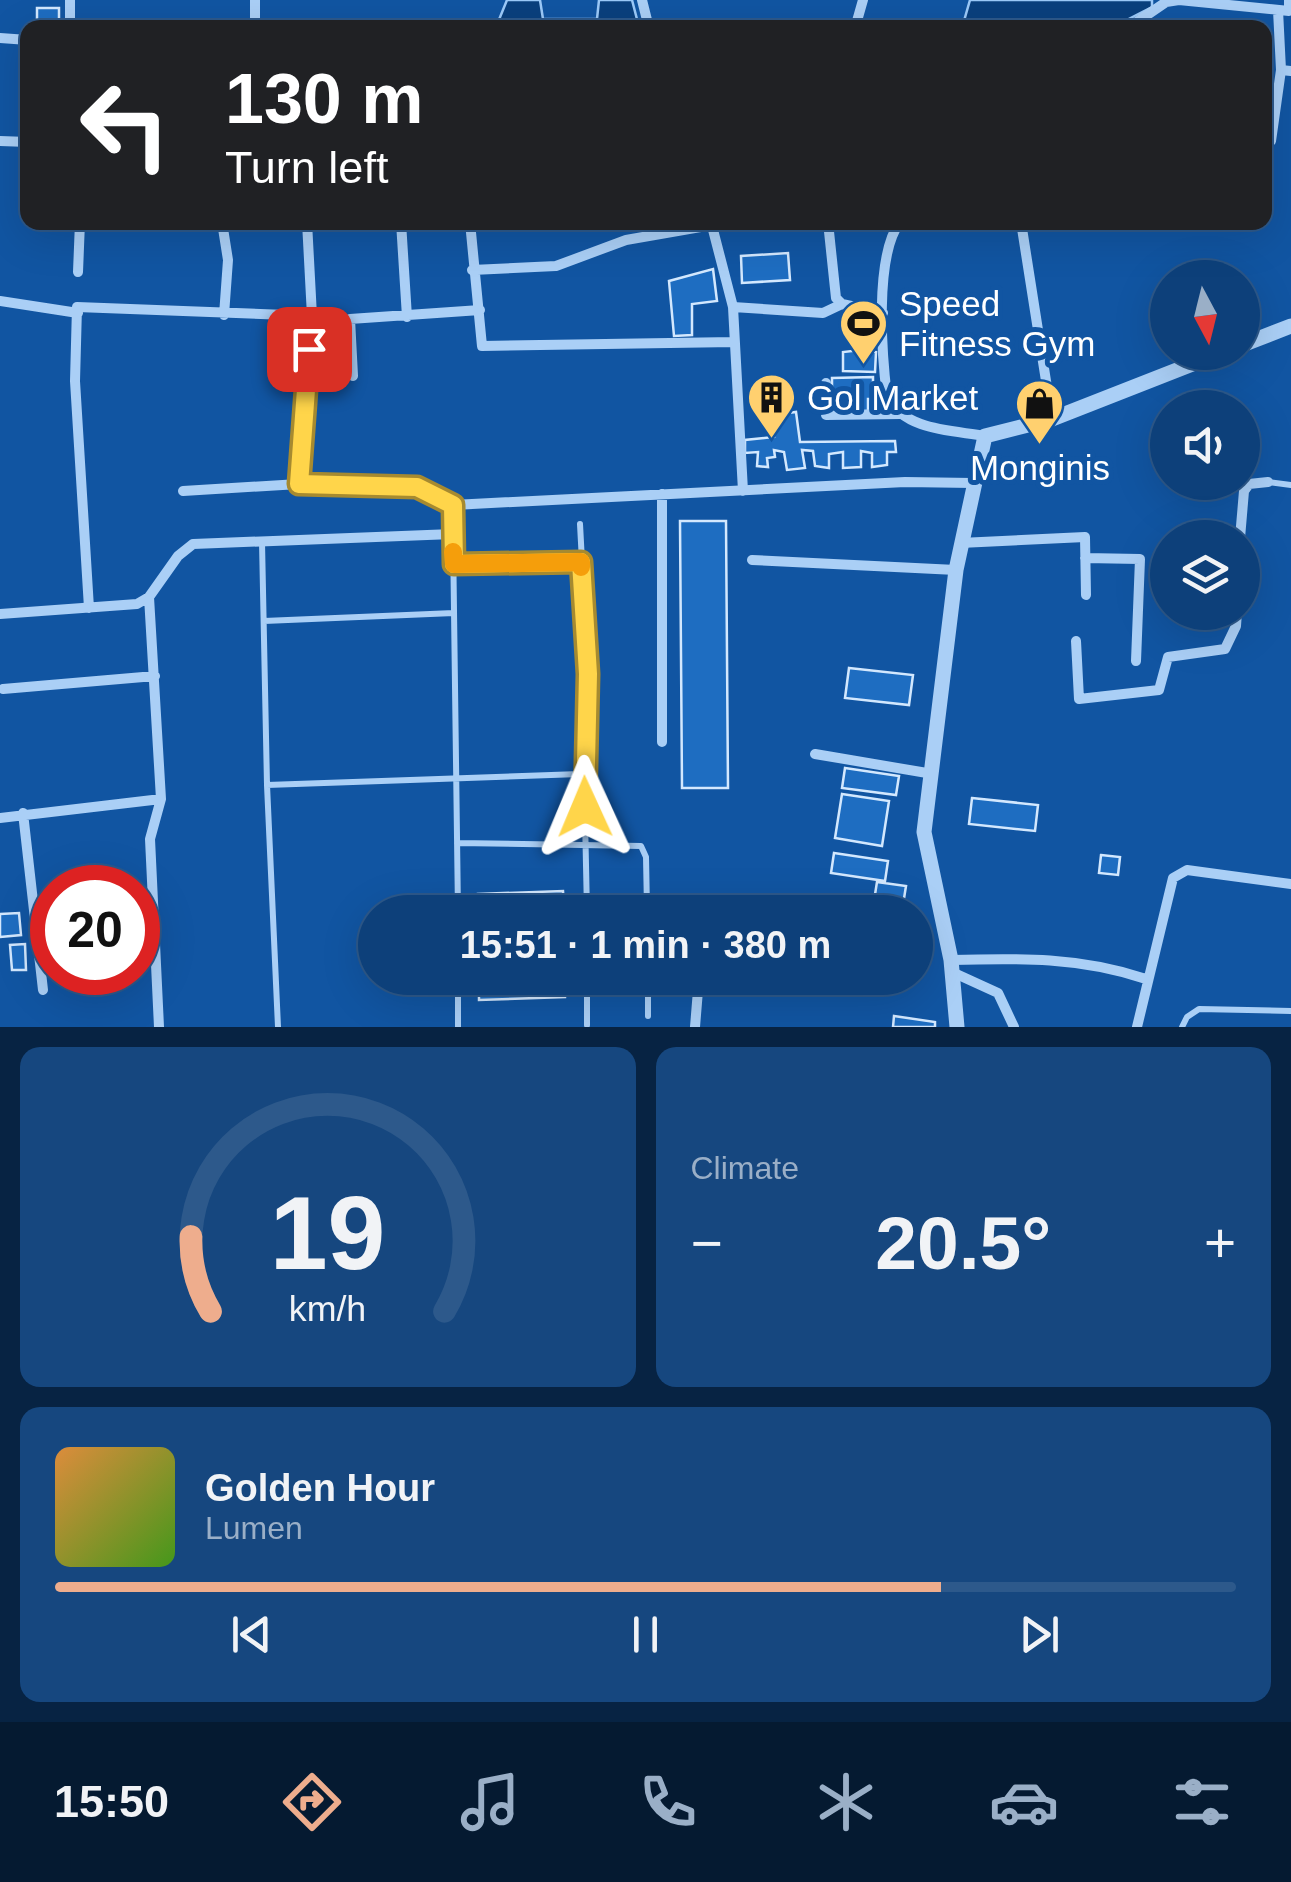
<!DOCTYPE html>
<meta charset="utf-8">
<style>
:root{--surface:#0d407a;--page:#16477f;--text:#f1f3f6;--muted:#9aafc7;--line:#2d598b;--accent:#eead8d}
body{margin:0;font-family:Helvetica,sans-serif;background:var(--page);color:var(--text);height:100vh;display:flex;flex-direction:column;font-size:38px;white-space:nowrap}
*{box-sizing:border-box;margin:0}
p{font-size:32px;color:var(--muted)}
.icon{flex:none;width:55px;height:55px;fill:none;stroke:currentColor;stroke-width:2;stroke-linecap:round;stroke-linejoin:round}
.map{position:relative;height:1027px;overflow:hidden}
.side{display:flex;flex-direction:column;gap:20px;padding:20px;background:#072343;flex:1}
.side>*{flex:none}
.guide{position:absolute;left:20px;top:20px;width:1252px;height:210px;border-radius:20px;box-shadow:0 10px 40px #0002,0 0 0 2px var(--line);background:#202124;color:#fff;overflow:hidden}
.needle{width:65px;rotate:173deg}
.buttons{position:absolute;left:1150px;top:260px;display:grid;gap:20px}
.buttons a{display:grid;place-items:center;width:110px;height:110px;border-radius:50%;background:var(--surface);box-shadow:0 10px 40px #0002,0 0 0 2px var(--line);font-size:50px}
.speed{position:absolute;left:30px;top:865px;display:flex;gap:20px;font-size:50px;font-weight:700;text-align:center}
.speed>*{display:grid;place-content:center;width:130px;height:130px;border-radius:50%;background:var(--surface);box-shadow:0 10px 40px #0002,0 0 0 2px var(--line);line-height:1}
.speed .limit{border:15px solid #d22;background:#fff;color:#111}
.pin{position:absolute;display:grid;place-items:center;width:85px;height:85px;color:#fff;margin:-42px;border-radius:20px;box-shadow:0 5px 15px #0006}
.me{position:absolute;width:110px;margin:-55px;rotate:359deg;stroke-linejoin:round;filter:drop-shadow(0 0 8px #0008)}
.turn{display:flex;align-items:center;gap:35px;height:210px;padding:0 40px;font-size:45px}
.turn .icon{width:130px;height:130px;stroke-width:2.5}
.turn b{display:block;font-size:70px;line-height:85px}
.big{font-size:75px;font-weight:700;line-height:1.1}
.side .card{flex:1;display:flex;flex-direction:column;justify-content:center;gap:15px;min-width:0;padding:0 35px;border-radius:20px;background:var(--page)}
.side .dial{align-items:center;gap:0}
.dial svg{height:260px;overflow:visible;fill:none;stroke:var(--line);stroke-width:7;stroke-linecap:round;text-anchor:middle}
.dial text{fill:var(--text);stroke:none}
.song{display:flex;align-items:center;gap:30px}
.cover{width:120px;height:120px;border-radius:15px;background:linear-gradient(135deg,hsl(30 70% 55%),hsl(100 70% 35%))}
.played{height:10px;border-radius:5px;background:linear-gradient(90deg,var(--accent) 75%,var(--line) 75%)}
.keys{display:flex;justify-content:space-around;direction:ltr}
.heat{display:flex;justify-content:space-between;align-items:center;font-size:55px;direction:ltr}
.side .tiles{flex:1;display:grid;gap:20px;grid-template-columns:1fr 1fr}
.card:last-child{grid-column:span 2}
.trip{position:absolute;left:358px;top:895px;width:575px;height:100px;border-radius:50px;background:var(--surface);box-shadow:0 10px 40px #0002,0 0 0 2px var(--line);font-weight:700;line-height:100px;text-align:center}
.menu{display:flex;height:160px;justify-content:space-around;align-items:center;background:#051a31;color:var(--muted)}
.menu .icon{width:70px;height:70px}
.menu .selected{color:var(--accent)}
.menu b{font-size:45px;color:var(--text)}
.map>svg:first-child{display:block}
.water{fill:#0a407e;stroke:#9ccaf9;stroke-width:2.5}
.building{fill:#1e6dc1;stroke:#d3e8fe;stroke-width:2.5}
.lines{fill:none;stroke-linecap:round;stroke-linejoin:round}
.service{stroke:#aacff6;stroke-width:6}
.minor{stroke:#aacff6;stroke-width:10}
.tertiary{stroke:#aacff6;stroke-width:15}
.route-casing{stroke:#a68a30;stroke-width:25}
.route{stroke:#ffd54a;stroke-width:18}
.slow{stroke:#f59e0b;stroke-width:18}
.labels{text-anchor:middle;stroke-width:10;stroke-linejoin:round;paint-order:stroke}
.poi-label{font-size:35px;fill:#fff;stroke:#1155a2;text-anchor:start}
</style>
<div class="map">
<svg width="1291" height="1027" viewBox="0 0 1291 1027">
<rect width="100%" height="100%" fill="#1155a2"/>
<!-- water -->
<path class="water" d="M507 0H540L543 19H597L599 0H632L639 27H496Z
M970 0H1152V7L1113 27 962 28Z"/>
<!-- building -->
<path class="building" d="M37 8H59V28H37Z
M788 253 790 280 742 283 741 256Z
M713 269 717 301 692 304V335L674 336 669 281Z
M861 350 876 352 875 372 843 371V352Z
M873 377V390H882V399H868V414H830L828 392H832V378Z
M796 412 800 442 895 441 896 452H887V465L872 467V453L861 451V467L843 468V452L829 454V468L815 466 813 451 802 450 805 468 787 470 784 452 774 450 775 457 767 458 768 467 757 466 758 452 745 453V440L774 437 771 415Z
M680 521H726L728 788H682Z
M849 668 913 675 909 705 845 698Z
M845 768 899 776 896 795 842 788Z
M842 794 889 801 882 846 835 838Z
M972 798 1038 805 1035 831 969 824Z
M834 853 888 861 885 881 831 873Z
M1101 855 1120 857 1118 875 1099 873Z
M877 882 906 886 902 911 873 907Z
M563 891 564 905 479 907 478 894Z
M19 913 21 935 0 937V914Z
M25 944 26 970H12L10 945Z
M565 979V997L479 1000V982Z
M894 1016 935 1022V1027H893Z"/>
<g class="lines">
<!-- service -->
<path class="service" d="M1268 482 1291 485
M453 535 458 912
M262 542 267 785
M453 564 581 563
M264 621 454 613
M584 771 587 912
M457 843 641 846 646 857 647 909
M458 978V1027
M587 978V1025
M648 978V1016
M278 1027 267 785 580 774 588 674 580 524
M1182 1027 1187 1017 1199 1009 1291 1011"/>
<!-- minor -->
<path class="minor" d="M70 0V28
M255 0V28
M642 0 649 28
M1278 10 1281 70
M855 28 863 0
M1128 28 1166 2 1179 0 1289 11V0
M0 38 28 40
M0 141 28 142
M1271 141 1281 70 1291 71
M222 222 228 260 224 315
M401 222 407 317
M470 222 482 346 734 342
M711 222 733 307 743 491
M828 222 836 298 842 304 883 313
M900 222C874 256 882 356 887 397 906 431 951 430 985 436
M1021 222 1052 419
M472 270 556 266 626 240 712 225
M78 272 80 222
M0 301 78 313
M733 307 823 313 842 304
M312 316 299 484 417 487 453 505 905 482 973 483
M353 376 350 319 480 310
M826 383V415L900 414
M183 491 299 484
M1240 538 1244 491 1249 484 1268 482
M960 543 1085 537 1086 595
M1085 558 1140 559 1136 661
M752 560 956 570
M89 608 75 381 77 307 312 316 307 222
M0 614 137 604 149 597
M1076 641 1079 699 1159 690 1168 657 1225 649 1236 626 1237 612
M3 689 155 676
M662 742V494
M815 754 933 774
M23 813 43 990
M0 818 161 799
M647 908 678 903 700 906 704 912
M951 960C1020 958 1081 957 1146 979
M952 972 998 993 1014 1027
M159 1027 150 839 161 799 149 597 178 556 193 544 453 534V505
M695 1027 699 978
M1137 1027 1173 878 1187 870 1291 884"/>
<!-- tertiary -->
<path class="tertiary" d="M1242 345 1291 326
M957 1027 951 960 924 832 956 570 985 436 1052 419 1223 352"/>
</g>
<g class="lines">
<defs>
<path id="route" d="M309 349 299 484 417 487 453 505 454 564 581 562 588 674 585 807"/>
</defs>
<!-- route casing -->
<use href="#route" class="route-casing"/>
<!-- route -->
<use href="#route" class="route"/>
<!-- slow -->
<path class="slow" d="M453 552 454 564 581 562V567"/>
</g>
<!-- icons -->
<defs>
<symbol id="stadium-pin" viewBox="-11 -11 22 30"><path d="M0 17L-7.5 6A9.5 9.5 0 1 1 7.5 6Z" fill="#ffd06f" stroke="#1155a2"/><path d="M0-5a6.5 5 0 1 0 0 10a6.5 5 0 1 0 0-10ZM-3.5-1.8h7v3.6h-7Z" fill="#111"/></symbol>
<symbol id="building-pin" viewBox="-11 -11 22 30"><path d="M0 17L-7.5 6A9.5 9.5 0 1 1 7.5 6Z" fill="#ffd06f" stroke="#1155a2"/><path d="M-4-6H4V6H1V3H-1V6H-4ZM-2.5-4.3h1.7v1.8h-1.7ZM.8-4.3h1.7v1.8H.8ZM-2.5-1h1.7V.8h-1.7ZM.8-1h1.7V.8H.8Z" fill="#111"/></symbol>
<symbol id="shop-pin" viewBox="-11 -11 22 30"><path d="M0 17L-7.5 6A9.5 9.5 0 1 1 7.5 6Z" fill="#ffd06f" stroke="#1155a2"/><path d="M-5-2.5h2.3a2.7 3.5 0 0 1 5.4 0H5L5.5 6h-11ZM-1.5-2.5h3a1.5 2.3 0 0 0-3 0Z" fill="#111"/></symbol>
</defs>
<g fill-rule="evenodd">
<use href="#stadium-pin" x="836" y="296" width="55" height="75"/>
<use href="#building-pin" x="744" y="370" width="55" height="75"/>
<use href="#shop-pin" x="1012" y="376" width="55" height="75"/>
</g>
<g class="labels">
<!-- poi labels -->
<g class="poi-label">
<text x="899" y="316">Speed<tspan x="899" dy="40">Fitness Gym</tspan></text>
<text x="807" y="410">Gol Market</text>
<text x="1040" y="480" text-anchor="middle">Monginis</text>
</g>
</g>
</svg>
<div class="buttons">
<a><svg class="needle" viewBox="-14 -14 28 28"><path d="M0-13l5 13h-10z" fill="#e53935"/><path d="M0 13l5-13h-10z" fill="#9aafc7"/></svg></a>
<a><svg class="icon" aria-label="sound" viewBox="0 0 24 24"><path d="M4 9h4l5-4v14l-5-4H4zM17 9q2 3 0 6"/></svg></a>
<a><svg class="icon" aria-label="layers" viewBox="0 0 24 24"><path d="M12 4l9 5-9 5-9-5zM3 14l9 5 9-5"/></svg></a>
</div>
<div class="speed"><div class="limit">20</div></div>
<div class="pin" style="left:309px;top:349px;background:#d93025"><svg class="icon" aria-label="arrive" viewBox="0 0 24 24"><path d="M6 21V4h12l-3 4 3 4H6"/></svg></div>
<svg class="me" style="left:585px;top:807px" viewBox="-20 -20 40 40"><path d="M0-17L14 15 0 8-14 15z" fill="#ffd54a" stroke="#fff" stroke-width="4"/></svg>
<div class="trip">15:51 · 1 min · 380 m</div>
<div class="guide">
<div class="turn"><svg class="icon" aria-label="left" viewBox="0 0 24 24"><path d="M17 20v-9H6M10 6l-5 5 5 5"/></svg><div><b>130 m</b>Turn left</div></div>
</div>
</div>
<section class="side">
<div class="tiles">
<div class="card dial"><svg viewBox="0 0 100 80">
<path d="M14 69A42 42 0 1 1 86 69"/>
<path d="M14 69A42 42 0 0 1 8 46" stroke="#eead8d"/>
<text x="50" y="56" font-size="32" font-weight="700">19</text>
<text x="50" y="72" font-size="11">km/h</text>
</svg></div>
<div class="card"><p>Climate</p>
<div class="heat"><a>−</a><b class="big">20.5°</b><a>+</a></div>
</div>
<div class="card">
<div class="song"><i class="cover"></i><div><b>Golden Hour</b><p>Lumen</p></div></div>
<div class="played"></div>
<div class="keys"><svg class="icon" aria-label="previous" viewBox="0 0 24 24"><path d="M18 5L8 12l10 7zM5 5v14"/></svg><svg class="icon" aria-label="pause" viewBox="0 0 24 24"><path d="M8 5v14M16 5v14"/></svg><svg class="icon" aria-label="next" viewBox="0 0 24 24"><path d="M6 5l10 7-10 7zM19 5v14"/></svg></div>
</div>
</div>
</section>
<nav class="menu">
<b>15:50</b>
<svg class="icon selected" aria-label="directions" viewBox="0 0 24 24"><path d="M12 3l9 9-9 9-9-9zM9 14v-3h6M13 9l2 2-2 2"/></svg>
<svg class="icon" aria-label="music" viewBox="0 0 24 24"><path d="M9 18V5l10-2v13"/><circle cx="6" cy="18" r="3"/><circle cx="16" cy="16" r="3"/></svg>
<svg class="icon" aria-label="phone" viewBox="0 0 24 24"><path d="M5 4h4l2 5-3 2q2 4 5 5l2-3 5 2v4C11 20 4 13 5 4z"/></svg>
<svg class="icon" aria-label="climate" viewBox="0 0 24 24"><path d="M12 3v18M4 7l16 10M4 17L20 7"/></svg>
<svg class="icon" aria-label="car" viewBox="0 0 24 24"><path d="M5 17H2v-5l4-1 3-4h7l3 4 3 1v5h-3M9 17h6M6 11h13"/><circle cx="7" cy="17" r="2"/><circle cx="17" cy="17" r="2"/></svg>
<svg class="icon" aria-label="filters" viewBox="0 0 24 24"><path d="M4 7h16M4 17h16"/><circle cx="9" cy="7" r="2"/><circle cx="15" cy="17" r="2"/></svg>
</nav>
